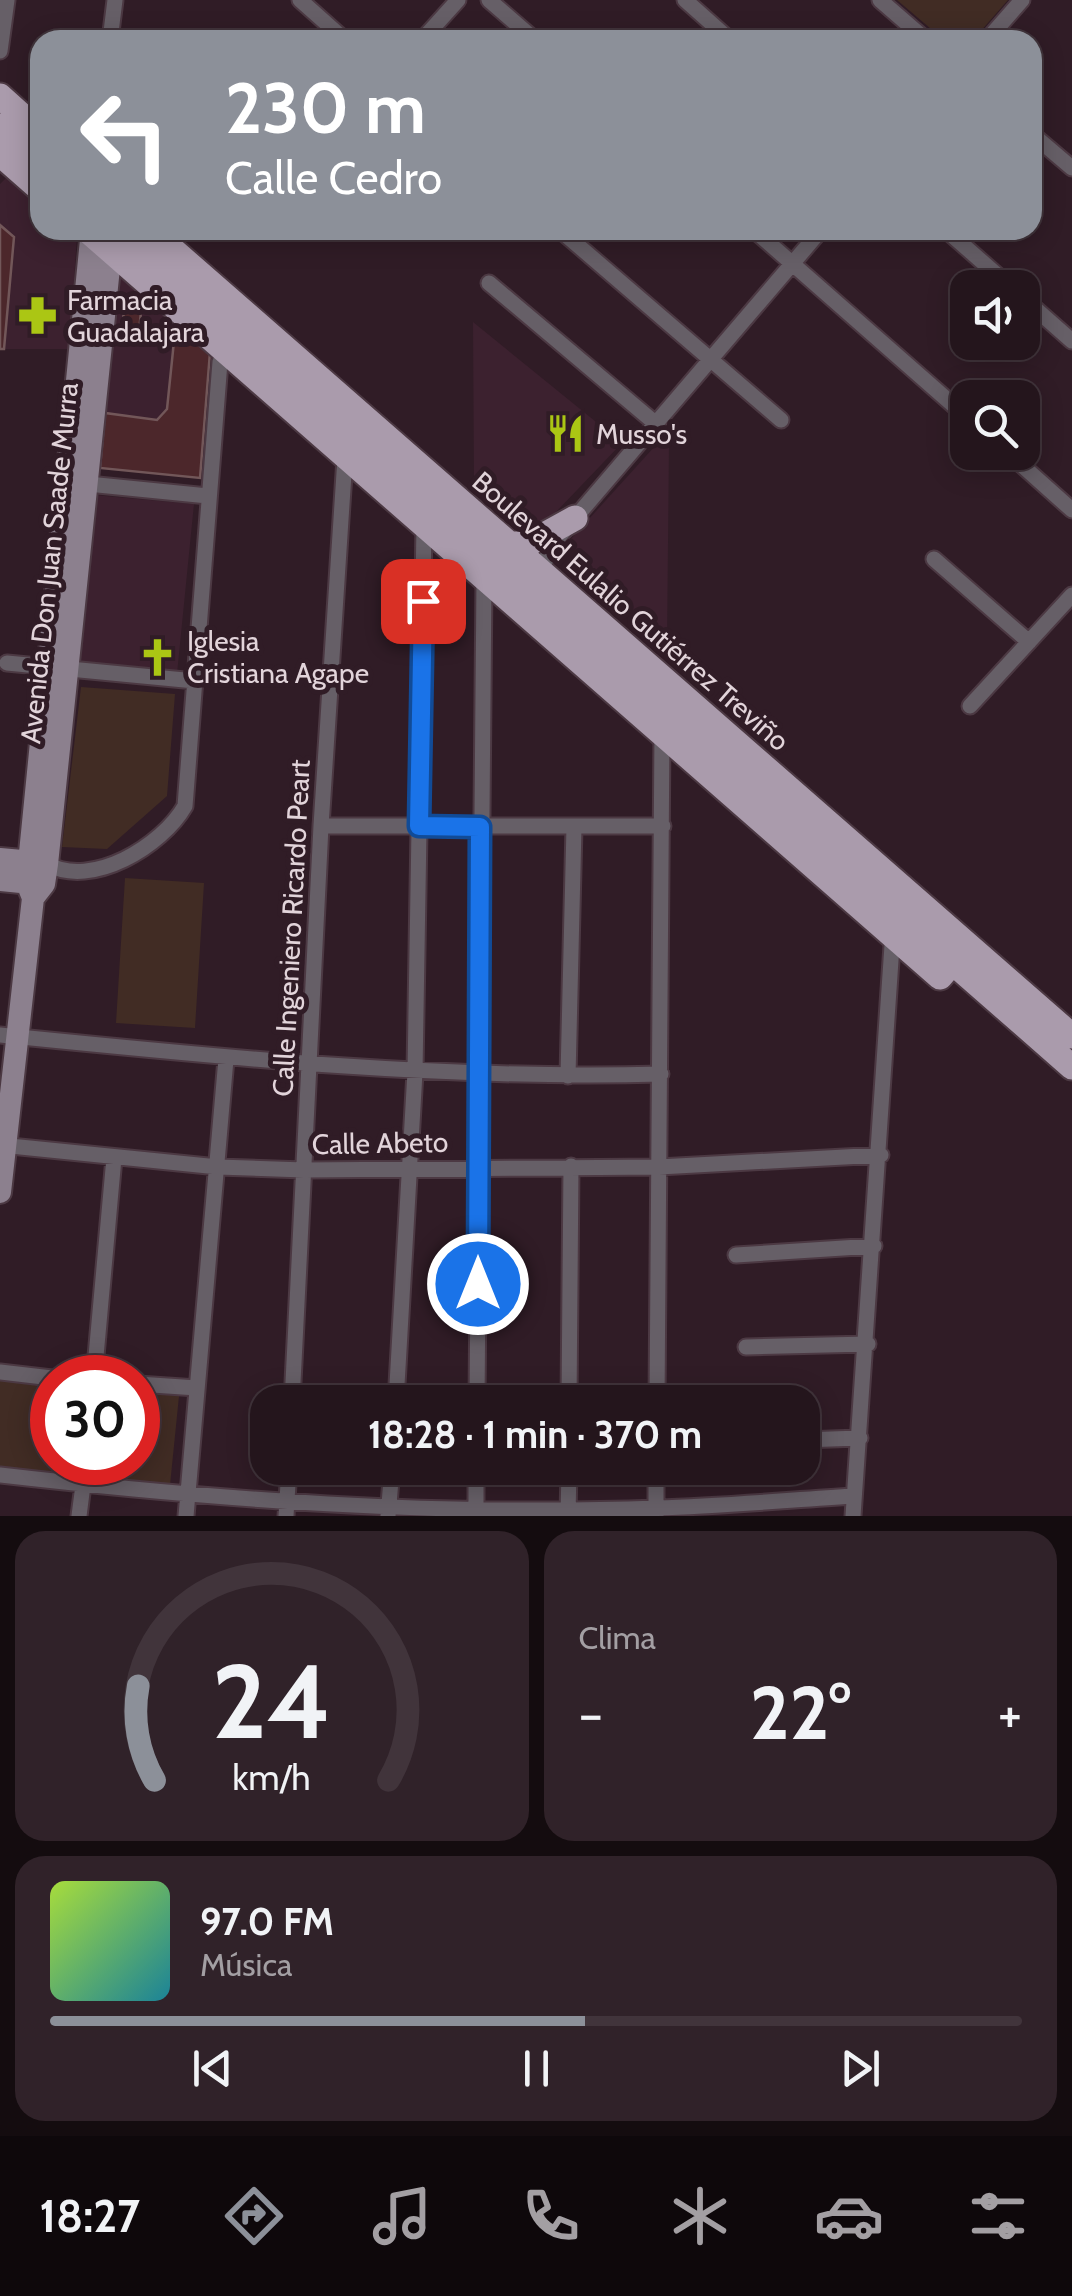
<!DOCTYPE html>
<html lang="es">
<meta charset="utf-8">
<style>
:root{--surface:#24151c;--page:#302229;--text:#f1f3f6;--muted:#a39fa3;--line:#41343b;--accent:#8c9099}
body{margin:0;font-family:Cabin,sans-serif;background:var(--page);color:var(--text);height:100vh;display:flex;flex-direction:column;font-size:38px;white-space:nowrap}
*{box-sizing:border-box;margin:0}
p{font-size:32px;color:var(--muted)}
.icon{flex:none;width:55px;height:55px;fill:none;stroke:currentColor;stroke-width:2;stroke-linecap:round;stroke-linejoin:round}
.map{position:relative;height:1516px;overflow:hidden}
.drawer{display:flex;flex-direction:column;gap:15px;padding:15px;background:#140c0f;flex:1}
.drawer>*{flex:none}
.top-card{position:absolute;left:30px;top:30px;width:1012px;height:210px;border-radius:30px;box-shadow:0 5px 25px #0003,0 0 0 2px var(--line);background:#8c9099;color:#fff;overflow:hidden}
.tools{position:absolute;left:950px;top:270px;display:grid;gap:20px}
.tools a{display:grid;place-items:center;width:90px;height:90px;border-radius:20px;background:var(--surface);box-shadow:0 5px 25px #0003,0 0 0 2px var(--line);font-size:50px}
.speed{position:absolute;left:30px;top:1355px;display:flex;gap:20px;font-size:50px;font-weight:700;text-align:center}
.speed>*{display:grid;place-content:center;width:130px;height:130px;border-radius:50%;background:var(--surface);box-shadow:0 5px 25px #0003,0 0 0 2px var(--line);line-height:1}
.speed .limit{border:15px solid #d22;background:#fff;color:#111}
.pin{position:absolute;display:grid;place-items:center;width:85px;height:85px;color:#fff;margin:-42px;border-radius:20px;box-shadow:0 5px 15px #0006}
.me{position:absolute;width:110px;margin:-55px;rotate:0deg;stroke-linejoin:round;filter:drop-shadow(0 0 8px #0008)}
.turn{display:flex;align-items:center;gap:35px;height:210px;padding:0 30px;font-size:45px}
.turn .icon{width:130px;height:130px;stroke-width:2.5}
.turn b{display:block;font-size:70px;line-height:85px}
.big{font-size:75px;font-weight:700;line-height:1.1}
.drawer .card{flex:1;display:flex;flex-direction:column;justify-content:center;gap:15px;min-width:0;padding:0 35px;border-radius:30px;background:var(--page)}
.drawer .dial{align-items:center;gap:0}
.dial svg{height:260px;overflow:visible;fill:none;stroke:var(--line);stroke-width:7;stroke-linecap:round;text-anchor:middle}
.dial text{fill:var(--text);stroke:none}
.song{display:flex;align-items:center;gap:30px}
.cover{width:120px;height:120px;border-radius:15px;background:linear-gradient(135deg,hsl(80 70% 55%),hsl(190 70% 35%))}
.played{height:10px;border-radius:5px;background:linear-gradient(90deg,var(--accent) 55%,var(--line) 55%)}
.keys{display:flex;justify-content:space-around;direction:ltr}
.heat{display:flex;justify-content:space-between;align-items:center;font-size:55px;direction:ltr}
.drawer .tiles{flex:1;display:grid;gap:15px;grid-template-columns:1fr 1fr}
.card:last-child{grid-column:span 2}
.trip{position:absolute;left:250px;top:1385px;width:570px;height:100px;border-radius:30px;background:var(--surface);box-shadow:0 5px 25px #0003,0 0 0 2px var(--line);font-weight:700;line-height:100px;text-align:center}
.dock{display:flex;height:160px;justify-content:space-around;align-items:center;background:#0e080b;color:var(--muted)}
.dock .icon{width:70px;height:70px}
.dock .on{color:var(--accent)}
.dock b{font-size:45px;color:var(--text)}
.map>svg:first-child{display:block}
.built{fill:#3c212f}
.green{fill:#412c24}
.building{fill:#4c272b;stroke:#725759;stroke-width:2.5}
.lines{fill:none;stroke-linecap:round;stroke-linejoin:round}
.street-casing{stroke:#4c3943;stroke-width:19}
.secondary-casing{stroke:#4c3943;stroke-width:26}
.primary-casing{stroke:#4c3943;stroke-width:29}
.street{stroke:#665f67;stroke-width:15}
.secondary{stroke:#8c808e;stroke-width:22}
.primary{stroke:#aa9bac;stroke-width:25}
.route-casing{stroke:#114b97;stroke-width:25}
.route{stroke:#1a73e8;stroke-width:18}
.labels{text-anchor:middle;stroke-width:10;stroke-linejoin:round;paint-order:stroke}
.poi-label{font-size:28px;fill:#e2d4da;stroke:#301c26;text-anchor:start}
.street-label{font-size:28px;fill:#e2d4da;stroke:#301c26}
</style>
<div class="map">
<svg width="1072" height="1516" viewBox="0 0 1072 1516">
<rect width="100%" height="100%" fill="#301c26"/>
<!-- built -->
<path class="built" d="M9 175 40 204V230H68L77 238 69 349H0V184Z
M118 270 210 352 200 478 100 468Z
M473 322 622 443 534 535 474 485Z
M665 435 669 444 667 644 559 552Z
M94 495 194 504 177 674 77 664Z"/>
<!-- green -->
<path class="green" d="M897 0H1008L973 40H944Z
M81 687 175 694 167 796 107 849 62 847Z
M125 878 204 883 195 1028 116 1023Z
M0 1378 52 1383V1462H138V1392L179 1396 170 1485 0 1469Z"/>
<!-- building -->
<path class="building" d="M0 225 14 237 4 349H0Z
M125 301 142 303 139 331 122 329Z
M190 334 210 352 200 478 100 468 105 413 157 420 167 409 174 341Z"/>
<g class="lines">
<defs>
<path id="street" d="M300 0 345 40
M489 0 535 40
M685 0 730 40
M880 0 926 40
M110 40 115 0
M422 40 458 0
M987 40 1022 0
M0 51 7 0
M1032 134 1072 168
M560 230 781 420
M754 230 968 418
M946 230 1012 288
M489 283 655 423
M1022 297 1072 341
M1007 452 1072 510
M78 483 208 496
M934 559 1029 642
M541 571 552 545 821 230
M7 663 195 681
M970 706 1072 595
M321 826H663
M47 864C92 889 162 846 185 806L220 362 227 346
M0 1035C220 1057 439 1080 661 1074
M568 1076 574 827
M0 1145 218 1167 304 1170 659 1167 881 1155
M736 1255 874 1246
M746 1347 868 1344
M0 1372 52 1378
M94 1378 114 1158
M138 1384 197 1388
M292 1402 321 826 345 458
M396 1402 415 1072 424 526
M477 1402 484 578
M569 1402 571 1166
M657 1402 662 731
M802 1440 860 1438
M0 1475C217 1500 438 1516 657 1508 723 1506 789 1500 854 1496
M476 1513V1468
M79 1516 83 1485
M186 1516 226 1059
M286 1516 289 1468
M388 1516 392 1468
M568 1516 569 1468
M656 1516V1468
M853 1516 893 931"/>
<path id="secondary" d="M0 859 44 863
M0 880 41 884
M33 898 44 884 47 864 112 239
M0 1192 33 898 27 883 92 230"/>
<path id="primary" d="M0 96 40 132
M0 126 40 161
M0 154 40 189
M87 230 940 977 952 963
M116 230 1072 1067
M150 230 1072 1036
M510 544H528L575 518"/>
</defs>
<!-- street casing -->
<use href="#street" class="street-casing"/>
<!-- secondary casing -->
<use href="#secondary" class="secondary-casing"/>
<!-- primary casing -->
<use href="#primary" class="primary-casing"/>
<!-- street -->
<use href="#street" class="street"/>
<!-- secondary -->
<use href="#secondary" class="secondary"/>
<!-- primary -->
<use href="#primary" class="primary"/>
</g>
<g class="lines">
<defs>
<path id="route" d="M423 601 419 826 480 827 478 1284"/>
</defs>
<!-- route casing -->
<use href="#route" class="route-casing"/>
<!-- route -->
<use href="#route" class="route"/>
</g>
<!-- icons -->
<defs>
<symbol id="pharmacy-bare" viewBox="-9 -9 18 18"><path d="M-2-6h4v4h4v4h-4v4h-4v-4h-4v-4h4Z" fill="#abc614" stroke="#301c26" stroke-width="2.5" paint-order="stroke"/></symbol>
<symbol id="restaurant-bare" viewBox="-9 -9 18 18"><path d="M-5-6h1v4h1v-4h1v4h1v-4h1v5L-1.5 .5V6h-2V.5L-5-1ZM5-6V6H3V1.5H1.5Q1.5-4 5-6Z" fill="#abc614" stroke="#301c26" stroke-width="2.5" paint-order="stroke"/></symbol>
<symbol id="church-bare" viewBox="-9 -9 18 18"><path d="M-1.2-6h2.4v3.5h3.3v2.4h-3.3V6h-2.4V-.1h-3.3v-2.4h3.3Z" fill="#abc614" stroke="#301c26" stroke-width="2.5" paint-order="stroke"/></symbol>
</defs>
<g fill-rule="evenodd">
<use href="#pharmacy-bare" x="10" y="288" width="55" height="55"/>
<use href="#restaurant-bare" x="538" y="406" width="55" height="55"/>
<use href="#church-bare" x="130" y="630" width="55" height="55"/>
</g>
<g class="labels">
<!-- poi labels -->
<g class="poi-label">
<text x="67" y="310">Farmacia<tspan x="67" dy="32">Guadalajara</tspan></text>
<text x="596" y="444">Musso's</text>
<text x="187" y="651">Iglesia<tspan x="187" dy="32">Cristiana Agape</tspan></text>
</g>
<!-- street labels -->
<g class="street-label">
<text transform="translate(49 563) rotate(-84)" y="10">Avenida Don Juan Saade Murra</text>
<text transform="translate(631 611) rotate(41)" y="10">Boulevard Eulalio Gutiérrez Treviño</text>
<text transform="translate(291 928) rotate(-87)" y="10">Calle Ingeniero Ricardo Peart</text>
<text transform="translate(380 1143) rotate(-1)" y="10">Calle Abeto</text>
</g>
</g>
</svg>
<div class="tools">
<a><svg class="icon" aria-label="sound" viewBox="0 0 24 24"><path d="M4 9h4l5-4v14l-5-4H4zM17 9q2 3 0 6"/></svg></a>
<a><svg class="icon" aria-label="search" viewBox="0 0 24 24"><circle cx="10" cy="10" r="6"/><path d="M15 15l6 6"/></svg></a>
</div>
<div class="speed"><div class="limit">30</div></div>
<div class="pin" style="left:423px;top:601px;background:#d93025"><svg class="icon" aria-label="arrive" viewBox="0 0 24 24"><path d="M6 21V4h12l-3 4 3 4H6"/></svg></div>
<svg class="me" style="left:478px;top:1284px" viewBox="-20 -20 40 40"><circle r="17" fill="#1a73e8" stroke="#fff" stroke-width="3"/><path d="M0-11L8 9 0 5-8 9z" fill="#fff"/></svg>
<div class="trip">18:28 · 1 min · 370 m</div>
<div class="top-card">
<div class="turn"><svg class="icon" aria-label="left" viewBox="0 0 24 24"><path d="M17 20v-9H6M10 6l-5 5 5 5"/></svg><div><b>230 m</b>Calle Cedro</div></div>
</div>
</div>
<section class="drawer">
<div class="tiles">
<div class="card dial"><svg viewBox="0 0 100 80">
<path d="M14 69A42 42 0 1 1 86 69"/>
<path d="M14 69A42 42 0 0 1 9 40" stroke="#8c9099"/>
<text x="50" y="56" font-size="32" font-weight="700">24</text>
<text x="50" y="72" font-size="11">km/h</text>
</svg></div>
<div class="card"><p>Clima</p>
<div class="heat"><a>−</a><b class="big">22°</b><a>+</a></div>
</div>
<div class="card">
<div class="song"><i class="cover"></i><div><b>97.0 FM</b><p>Música</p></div></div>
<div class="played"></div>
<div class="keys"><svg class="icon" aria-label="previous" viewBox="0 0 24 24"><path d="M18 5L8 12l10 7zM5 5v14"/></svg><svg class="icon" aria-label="pause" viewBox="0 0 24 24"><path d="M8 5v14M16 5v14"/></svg><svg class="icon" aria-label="next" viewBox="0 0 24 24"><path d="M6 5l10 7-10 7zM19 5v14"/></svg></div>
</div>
</div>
</section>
<nav class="dock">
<b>18:27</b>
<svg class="icon on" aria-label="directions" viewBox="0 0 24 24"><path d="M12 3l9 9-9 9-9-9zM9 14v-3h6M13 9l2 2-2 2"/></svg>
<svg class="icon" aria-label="music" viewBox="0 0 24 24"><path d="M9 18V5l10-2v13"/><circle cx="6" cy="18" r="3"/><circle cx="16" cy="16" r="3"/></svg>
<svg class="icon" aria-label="phone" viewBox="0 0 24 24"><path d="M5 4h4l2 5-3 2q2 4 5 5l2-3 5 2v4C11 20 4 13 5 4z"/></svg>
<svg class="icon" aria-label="climate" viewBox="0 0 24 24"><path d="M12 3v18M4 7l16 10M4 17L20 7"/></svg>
<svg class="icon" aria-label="car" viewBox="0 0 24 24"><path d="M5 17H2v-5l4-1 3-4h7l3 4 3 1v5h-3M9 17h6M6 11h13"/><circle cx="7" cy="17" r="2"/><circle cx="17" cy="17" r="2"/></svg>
<svg class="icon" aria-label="filters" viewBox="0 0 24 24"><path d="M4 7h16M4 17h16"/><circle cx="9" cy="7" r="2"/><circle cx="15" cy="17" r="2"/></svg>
</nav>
